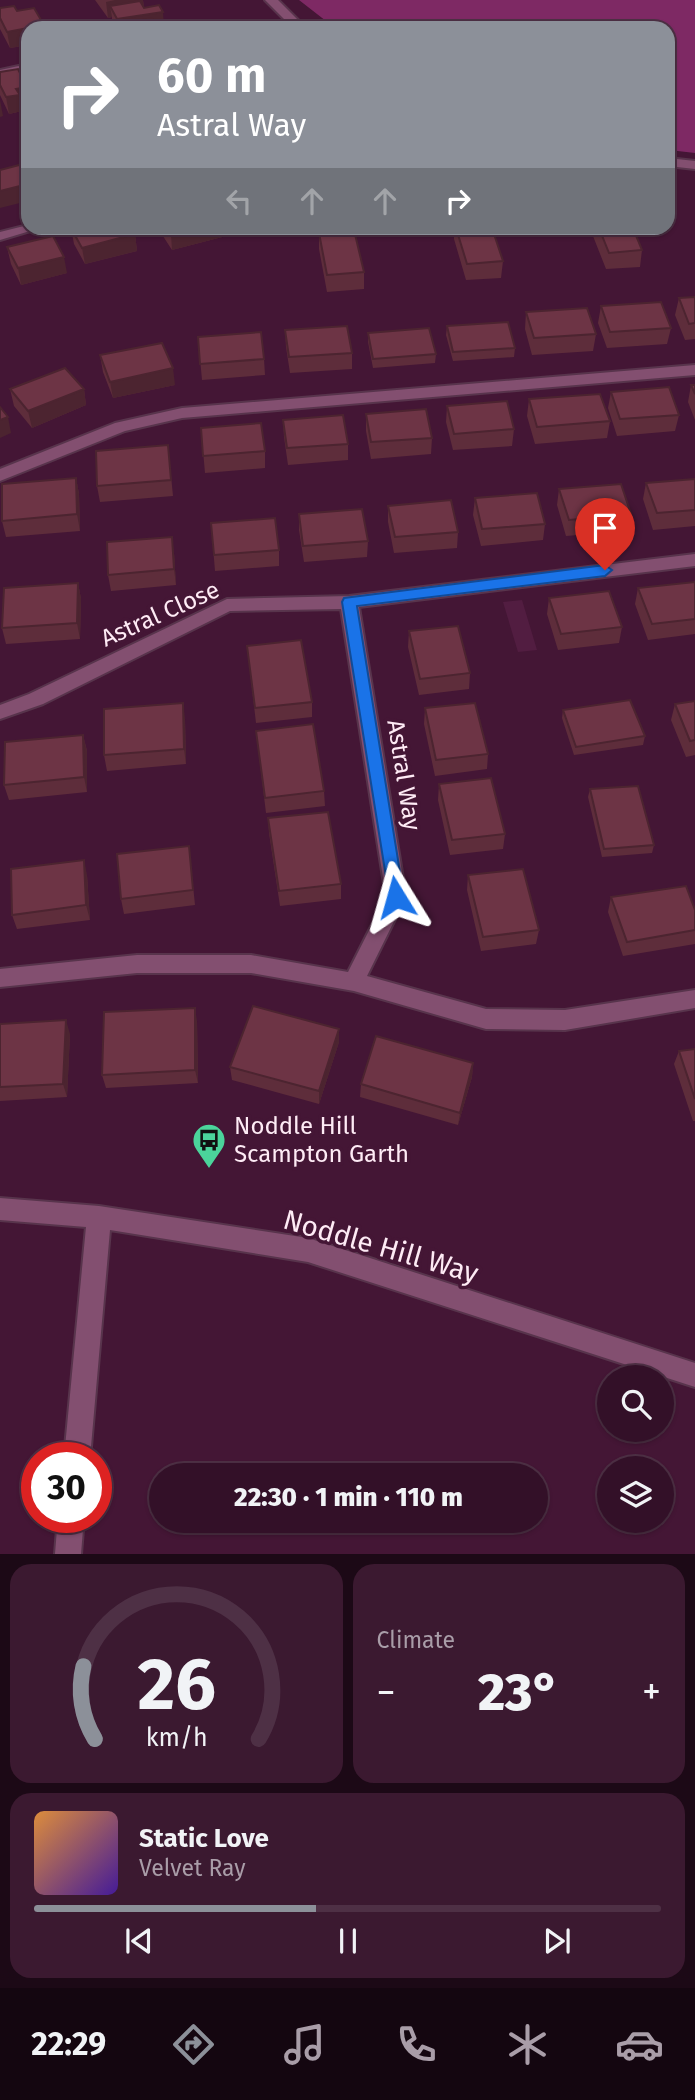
<!DOCTYPE html>
<meta charset="utf-8">
<style>
:root{--surface:#331028;--page:#3b1930;--text:#f1f3f6;--muted:#a99da8;--line:#4e3045;--accent:#8c9099}
body{margin:0;font-family:"Fira Sans",sans-serif;background:var(--page);color:var(--text);height:100vh;display:flex;flex-direction:column;font-size:26px;white-space:nowrap}
*{box-sizing:border-box;margin:0}
p{font-size:23px;color:var(--muted)}
.icon{flex:none;width:38px;height:38px;fill:none;stroke:currentColor;stroke-width:2;stroke-linecap:round;stroke-linejoin:round}
.map{position:relative;height:1554px;overflow:hidden}
.panel{display:flex;flex-direction:column;gap:10px;padding:10px;background:#1c0916;flex:1}
.panel>*{flex:none}
.banner{position:absolute;left:21px;top:21px;width:654px;height:214px;border-radius:21px;box-shadow:0 2px 5px #0004,0 0 0 2px var(--line);background:#8c9099;color:#fff;overflow:hidden}
.buttons{position:absolute;left:597px;top:1365px;display:grid;gap:14px}
.buttons a{display:grid;place-items:center;width:77px;height:77px;border-radius:50%;background:var(--surface);box-shadow:0 2px 5px #0004,0 0 0 2px var(--line);font-size:35px}
.speed{position:absolute;left:21px;top:1442px;display:flex;gap:14px;font-size:35px;font-weight:700;text-align:center}
.speed>*{display:grid;place-content:center;width:91px;height:91px;border-radius:50%;background:var(--surface);box-shadow:0 2px 5px #0004,0 0 0 2px var(--line);line-height:1}
.speed .limit{border:10px solid #d22;background:#fff;color:#111}
.pin{position:absolute;display:grid;place-items:center;width:60px;height:60px;color:#fff;margin:-72px -30px;border-radius:50% 50% 50% 0;rotate:-45deg;box-shadow:0 0 7px #0007}
.pin .icon{rotate:45deg}
.me{position:absolute;width:77px;margin:-38px;rotate:352deg;stroke-linejoin:round;filter:drop-shadow(0 0 5px #0008)}
.turn{display:flex;align-items:center;gap:24px;height:147px;padding:0 21px;font-size:32px}
.turn .icon{width:91px;height:91px;stroke-width:2.5}
.turn b{display:block;font-size:49px;line-height:60px}
.lanes{display:flex;align-items:center;height:66px;padding:0 21px;background:#0003;justify-content:center;gap:35px;direction:ltr}
.lanes .off{opacity:.35}
.big{font-size:52px;font-weight:800;line-height:1.1}
.panel .widget{flex:1;display:flex;flex-direction:column;justify-content:center;gap:10px;min-width:0;padding:0 24px;border-radius:21px;background:var(--page)}
.panel .dial{align-items:center;gap:0}
.dial svg{height:182px;overflow:visible;fill:none;stroke:var(--line);stroke-width:7;stroke-linecap:round;text-anchor:middle}
.dial text{fill:var(--text);stroke:none}
.song{display:flex;align-items:center;gap:21px}
.cover{width:84px;height:84px;border-radius:10px;background:linear-gradient(135deg,hsl(30 70% 55%),hsl(260 70% 35%))}
.played{height:7px;border-radius:4px;background:linear-gradient(90deg,var(--accent) 45%,var(--line) 45%)}
.keys{display:flex;justify-content:space-around;direction:ltr}
.heat{display:flex;justify-content:space-between;align-items:center;font-size:38px;direction:ltr}
.panel .tiles{flex:1;display:grid;gap:10px;grid-template-columns:1fr 1fr}
.widget:last-child{grid-column:span 2}
.trip{position:absolute;left:149px;top:1463px;width:399px;height:70px;border-radius:35px;background:var(--surface);box-shadow:0 2px 5px #0004,0 0 0 2px var(--line);font-weight:800;line-height:70px;text-align:center}
.menu{display:flex;height:112px;justify-content:space-around;align-items:center;background:#140610;color:var(--muted)}
.menu .icon{width:49px;height:49px}
.menu .on{color:var(--accent)}
.menu b{font-size:32px;color:var(--text)}
.map>svg:first-child{display:block}
.built{fill:#521d41}
.green{fill:#7e2964}
.lines{fill:none;stroke-linecap:round;stroke-linejoin:round}
.minor-casing{stroke:#58344c;stroke-width:4}
.secondary-casing{stroke:#58344c;stroke-width:4}
.minor{fill:#834f70;fill-rule:evenodd}
.secondary{fill:#834f70;fill-rule:evenodd}
.wall{fill:#5e2d3b}
.shaded-wall{fill:#4c2430}
.building{fill:#6d3445;stroke:#4c2430;stroke-width:2}
.route{fill:#1a73e8;stroke:#114b97;stroke-width:2}
.labels{text-anchor:middle;stroke-width:7;stroke-linejoin:round;paint-order:stroke}
.street-label{font-size:24px;fill:#feebf5;stroke:#441635}
.poi-label{font-size:24px;fill:#feebf5;stroke:#441635;text-anchor:start}
.near-street-label{font-size:28px;fill:#feebf5;stroke:#441635}
</style>
<div class="map">
<svg width="695" height="1554" viewBox="0 0 695 1554">
<rect width="100%" height="100%" fill="#441635"/>
<!-- built -->
<path class="built" d="M522 600 537 650 518 652 503 602Z"/>
<!-- green -->
<path class="green" d="M299 0H695V153L669 150 668 28H335Z"/>
<g class="lines">
<defs>
<path id="minor" d="M28 64V72L0 78V70Z
M28 225V228H40L0 240V232Z
M695 365V375L182 418 125 431 0 481V469L115 423 182 408Z
M695 554V566L359 607 406 897 367 976 486 1009 565 1010 695 990V1008L565 1030 486 1029 354 991 251 973H137L0 987V969L137 955H251L348 972 386 897 341 609 230 611 43 704 0 719V705L29 694 227 599 349 596Z
M0 1198 99 1206 308 1238 695 1363V1387L308 1262 110 1230 90 1458H64L86 1227 0 1220Z
M58 1517H84L81 1554H55Z"/>
<path id="secondary" d="M265 0H278L306 28H293Z
M668 158 695 161V169L668 166Z"/>
</defs>
<!-- minor casing -->
<use href="#minor" class="minor-casing"/>
<!-- secondary casing -->
<use href="#secondary" class="secondary-casing"/>
<!-- minor -->
<use href="#minor" class="minor"/>
<!-- secondary -->
<use href="#secondary" class="secondary"/>
</g>
<!-- wall -->
<path class="wall" d="M95 0H143L144 8 164 28H116L112 22V17L108 18Z
M0 8 17 11 44 25 45 28H28V45L10 48 0 29Z
M0 72 27 87 28 103 21 105 22 111 9 114 0 95Z
M71 228 135 234 137 251 85 264 74 244Z
M158 228H229L230 235 172 250 159 230Z
M317 228H355V236L364 272V289L327 292 319 249V236Z
M454 228H496V235L494 236 503 261 501 278 466 280 454 239Z
M592 228H634L642 250 640 267 606 269 591 231Z
M7 247 67 273 21 285 11 264Z
M695 297V339L685 340 675 315 679 298Z
M601 306 671 328 667 344 607 348 598 323Z
M526 312 596 334 593 351 532 355 525 329Z
M447 326 515 348 514 357 453 361 446 335Z
M285 330 352 353V369L290 373 286 347Z
M368 333 436 354 435 363 373 368 368 342Z
M198 337 264 359 265 375 202 380Z
M100 355 175 385 113 398 103 372Z
M691 385H695V420L688 402Z
M10 389H84L86 405 32 428 14 406Z
M611 392 679 415 675 431 617 436 608 408Z
M529 399 610 421 607 438 535 444 527 416Z
M447 406 514 429 512 446 453 450 446 422Z
M366 414 432 438 431 454 371 459 366 431Z
M283 420 348 444V460L288 465 284 437Z
M201 428 265 451V468L205 473Z
M168 445 173 496 100 502 97 486Z
M76 478 79 494 80 531 6 537 2 521Z
M695 479V526L653 530 643 499 646 483Z
M559 489 631 514 628 531 566 536 557 505Z
M475 498 545 524 543 540 481 546 473 515Z
M388 506 458 532 457 548 394 553 388 522Z
M299 514 368 541 367 557 304 562 299 530Z
M211 523 279 550V566L215 571Z
M174 553 176 585 111 591 108 575Z
M695 582V634L648 640 635 604 638 588Z
M78 583 81 599 80 639 6 644 2 628Z
M549 598 622 627 619 643 558 650 547 614Z
M409 631 470 673 469 689 419 695 408 647Z
M247 646 312 702V717L256 723Z
M695 701V755L686 757 671 720 675 704Z
M425 708 488 754 487 769 435 776 424 724Z
M563 710 645 736 643 745 574 755 562 718Z
M185 719 186 764 107 771 104 755Z
M256 731 324 791 325 806 266 813Z
M83 735 87 751V792L9 800 4 785Z
M439 784 505 834 503 849 450 855 438 800Z
M590 789 654 845 652 853 602 857 588 797Z
M268 818 341 884V899L280 906 269 833Z
M189 846 195 905 124 914 121 899Z
M87 875 90 920 17 929 12 915Z
M468 875 539 930 536 944 481 951 467 890Z
M611 897 695 910V944L623 956 608 912Z
M197 1021 198 1083 106 1088 102 1075Z
M0 1024 70 1034 67 1097 0 1101Z
M339 1042 319 1104 232 1080 230 1067Z
M695 1049V1121H693L674 1064 679 1051Z
M473 1063 472 1077 458 1125 360 1097 361 1084Z"/>
<!-- shaded-wall -->
<path class="shaded-wall" d="M115 0H143L144 10 110 6 112 17 108 18 106 2Z
M163 12 164 28H127L125 23V28H118L117 19Z
M28 28V45L10 48 7 32Z
M27 87 28 103 21 105 22 111 9 114 6 97 16 89Z
M0 100 3 116 0 117Z
M28 184V201L0 208V191Z
M194 228H229L230 235 172 250 171 234Z
M135 234 137 251 85 264 82 248Z
M64 257 67 273 21 285 18 268Z
M173 368 175 385 113 398 110 382Z
M84 389 86 405 32 428 28 411Z
M8 417 11 433 0 438V420Z
M76 478 79 494 80 531 77 514Z
M172 537 174 553 176 585 174 569Z
M78 583 81 599 80 639 77 623Z
M183 703 185 719 186 764 184 749Z
M83 735 87 751V792L84 777Z
M84 860 87 875 90 920 86 905Z
M195 1008 197 1021 198 1083 195 1070Z
M66 1020 70 1034 67 1097 63 1084Z
M339 1029V1042L319 1104V1091Z
M473 1063 472 1077 458 1125 460 1113Z"/>
<!-- building -->
<path class="building" d="M140 1 144 8 159 5 163 12 117 19 110 6Z
M14 6 17 11 34 8 44 25 7 32 0 18V8Z
M152 18 158 28H116L127 26 125 23Z
M18 69 27 87 16 89 20 95 6 97 0 85V72Z
M23 164 28 173V184L0 191V170Z
M71 228H131L135 234 82 248Z
M166 228H194L171 234Z
M456 228H492L503 261 467 264Z
M599 228H633L642 250 609 253Z
M354 230 364 272 327 275 319 233Z
M53 236 64 257 18 268 7 247Z
M695 297V323L689 324 679 298Z
M661 302 671 328 610 332 601 306Z
M587 308 596 334 534 338 526 312Z
M508 322 515 348 453 352 447 326Z
M347 326 352 353 289 357 285 330Z
M429 328 436 354 373 359 368 333Z
M261 332 264 359 200 364 198 337Z
M162 343 173 368 110 382 100 355Z
M65 368 84 389 28 411 10 389Z
M691 385H695V394Z
M669 387 679 415 620 419 611 392Z
M600 394 610 421 537 427 529 399Z
M507 401 514 429 454 434 447 406Z
M0 407 8 417 0 420Z
M426 409 432 438 371 442 366 414Z
M343 415 348 444 287 448 283 420Z
M261 423 265 451 203 456 201 428Z
M168 445 171 480 97 486 96 451Z
M76 478 77 514 2 521V484Z
M695 479V510L657 513 646 483Z
M621 484 631 514 569 520 559 489Z
M537 493 545 524 482 529 475 498Z
M451 500 458 532 395 537 388 506Z
M362 509 368 541 303 546 299 514Z
M275 518 279 550 214 555 211 523Z
M172 537 174 569 108 575 107 542Z
M695 582V619L652 624 638 588Z
M78 583 77 623 2 628 4 588Z
M609 591 622 627 561 634 549 598Z
M458 626 470 673 420 679 409 631Z
M301 640 312 702 255 708 247 646Z
M630 700 645 736 576 747 563 710Z
M695 701V740L690 741 675 704Z
M183 703 184 749 104 755V709Z
M475 703 488 754 436 760 425 708Z
M313 724 324 791 265 798 256 731Z
M83 735 84 777 4 785 5 742Z
M491 778 505 834 452 840 439 784Z
M638 786 654 845 604 849 590 789Z
M328 812 341 884 279 891 268 818Z
M189 846 193 890 121 899 117 854Z
M84 860 86 905 12 915 11 869Z
M523 869 539 930 483 937 468 875Z
M686 886 695 910V930L627 942 611 897Z
M253 1006 339 1029 319 1091 230 1067Z
M195 1008V1070L102 1075 104 1012Z
M66 1020 63 1084 0 1087V1024Z
M376 1036 473 1063 460 1113 361 1084Z
M695 1049V1099L679 1051Z"/>
<!-- route -->
<path class="route" d="M605 565 612 570 605 576 357 606 404 897 402 902H390L342 602 344 598Z"/>
<!-- icons -->
<defs>
<symbol id="bus-pin" viewBox="-11 -11 22 30"><path d="M0 17L-7.5 6A9.5 9.5 0 1 1 7.5 6Z" fill="#4bd49b" stroke="#441635"/><path d="M-5-6H5V4H4V6H2V4H-2V6H-4V4H-5ZM-3.5-4V0h7V-4ZM-3.5 1.2v1.5H-2V1.2ZM2 1.2v1.5H3.5V1.2Z" fill="#111"/></symbol>
</defs>
<g fill-rule="evenodd">
<use href="#bus-pin" x="190" y="1121" width="38" height="52"/>
</g>
<g class="labels">
<!-- street labels -->
<g class="street-label">
<text transform="translate(160 614) rotate(-24)" y="8">Astral Close</text>
<text transform="translate(404 775) rotate(81)" y="8">Astral Way</text>
</g>
<!-- poi labels -->
<g class="poi-label">
<text x="234" y="1134">Noddle Hill<tspan x="234" dy="28">Scampton Garth</tspan></text>
</g>
<!-- near-street labels -->
<g class="near-street-label">
<text transform="translate(381 1246) rotate(16)" y="10">Noddle Hill Way</text>
</g>
</g>
</svg>
<div class="buttons">
<a><svg class="icon" aria-label="search" viewBox="0 0 24 24"><circle cx="10" cy="10" r="6"/><path d="M15 15l6 6"/></svg></a>
<a><svg class="icon" aria-label="layers" viewBox="0 0 24 24"><path d="M12 4l9 5-9 5-9-5zM3 14l9 5 9-5"/></svg></a>
</div>
<div class="speed"><div class="limit">30</div></div>
<div class="pin" style="left:605px;top:570px;background:#d93025"><svg class="icon" aria-label="arrive" viewBox="0 0 24 24"><path d="M6 21V4h12l-3 4 3 4H6"/></svg></div>
<svg class="me" style="left:396px;top:897px" viewBox="-20 -20 40 40"><path d="M0-17L14 15 0 8-14 15z" fill="#1a73e8" stroke="#fff" stroke-width="4"/></svg>
<div class="trip">22:30 · 1 min · 110 m</div>
<div class="banner">
<div class="turn"><svg class="icon" aria-label="right" viewBox="0 0 24 24"><path d="M7 20v-9h11M14 6l5 5-5 5"/></svg><div><b>60 m</b>Astral Way</div></div>
<div class="lanes"><svg class="icon off" aria-label="left" viewBox="0 0 24 24"><path d="M17 20v-9H6M10 6l-5 5 5 5"/></svg><svg class="icon off" aria-label="ahead" viewBox="0 0 24 24"><path d="M12 20V5M6 11l6-6 6 6"/></svg><svg class="icon off" aria-label="ahead" viewBox="0 0 24 24"><path d="M12 20V5M6 11l6-6 6 6"/></svg><svg class="icon" aria-label="right" viewBox="0 0 24 24"><path d="M7 20v-9h11M14 6l5 5-5 5"/></svg></div>
</div>
</div>
<section class="panel">
<div class="tiles">
<div class="widget dial"><svg viewBox="0 0 100 80">
<path d="M14 69A42 42 0 1 1 86 69"/>
<path d="M14 69A42 42 0 0 1 9 37" stroke="#8c9099"/>
<text x="50" y="56" font-size="32" font-weight="700">26</text>
<text x="50" y="72" font-size="11">km/h</text>
</svg></div>
<div class="widget"><p>Climate</p>
<div class="heat"><a>−</a><b class="big">23°</b><a>+</a></div>
</div>
<div class="widget">
<div class="song"><i class="cover"></i><div><b>Static Love</b><p>Velvet Ray</p></div></div>
<div class="played"></div>
<div class="keys"><svg class="icon" aria-label="previous" viewBox="0 0 24 24"><path d="M18 5L8 12l10 7zM5 5v14"/></svg><svg class="icon" aria-label="pause" viewBox="0 0 24 24"><path d="M8 5v14M16 5v14"/></svg><svg class="icon" aria-label="next" viewBox="0 0 24 24"><path d="M6 5l10 7-10 7zM19 5v14"/></svg></div>
</div>
</div>
</section>
<nav class="menu">
<b>22:29</b>
<svg class="icon on" aria-label="directions" viewBox="0 0 24 24"><path d="M12 3l9 9-9 9-9-9zM9 14v-3h6M13 9l2 2-2 2"/></svg>
<svg class="icon" aria-label="music" viewBox="0 0 24 24"><path d="M9 18V5l10-2v13"/><circle cx="6" cy="18" r="3"/><circle cx="16" cy="16" r="3"/></svg>
<svg class="icon" aria-label="phone" viewBox="0 0 24 24"><path d="M5 4h4l2 5-3 2q2 4 5 5l2-3 5 2v4C11 20 4 13 5 4z"/></svg>
<svg class="icon" aria-label="climate" viewBox="0 0 24 24"><path d="M12 3v18M4 7l16 10M4 17L20 7"/></svg>
<svg class="icon" aria-label="car" viewBox="0 0 24 24"><path d="M5 17H2v-5l4-1 3-4h7l3 4 3 1v5h-3M9 17h6M6 11h13"/><circle cx="7" cy="17" r="2"/><circle cx="17" cy="17" r="2"/></svg>
</nav>
